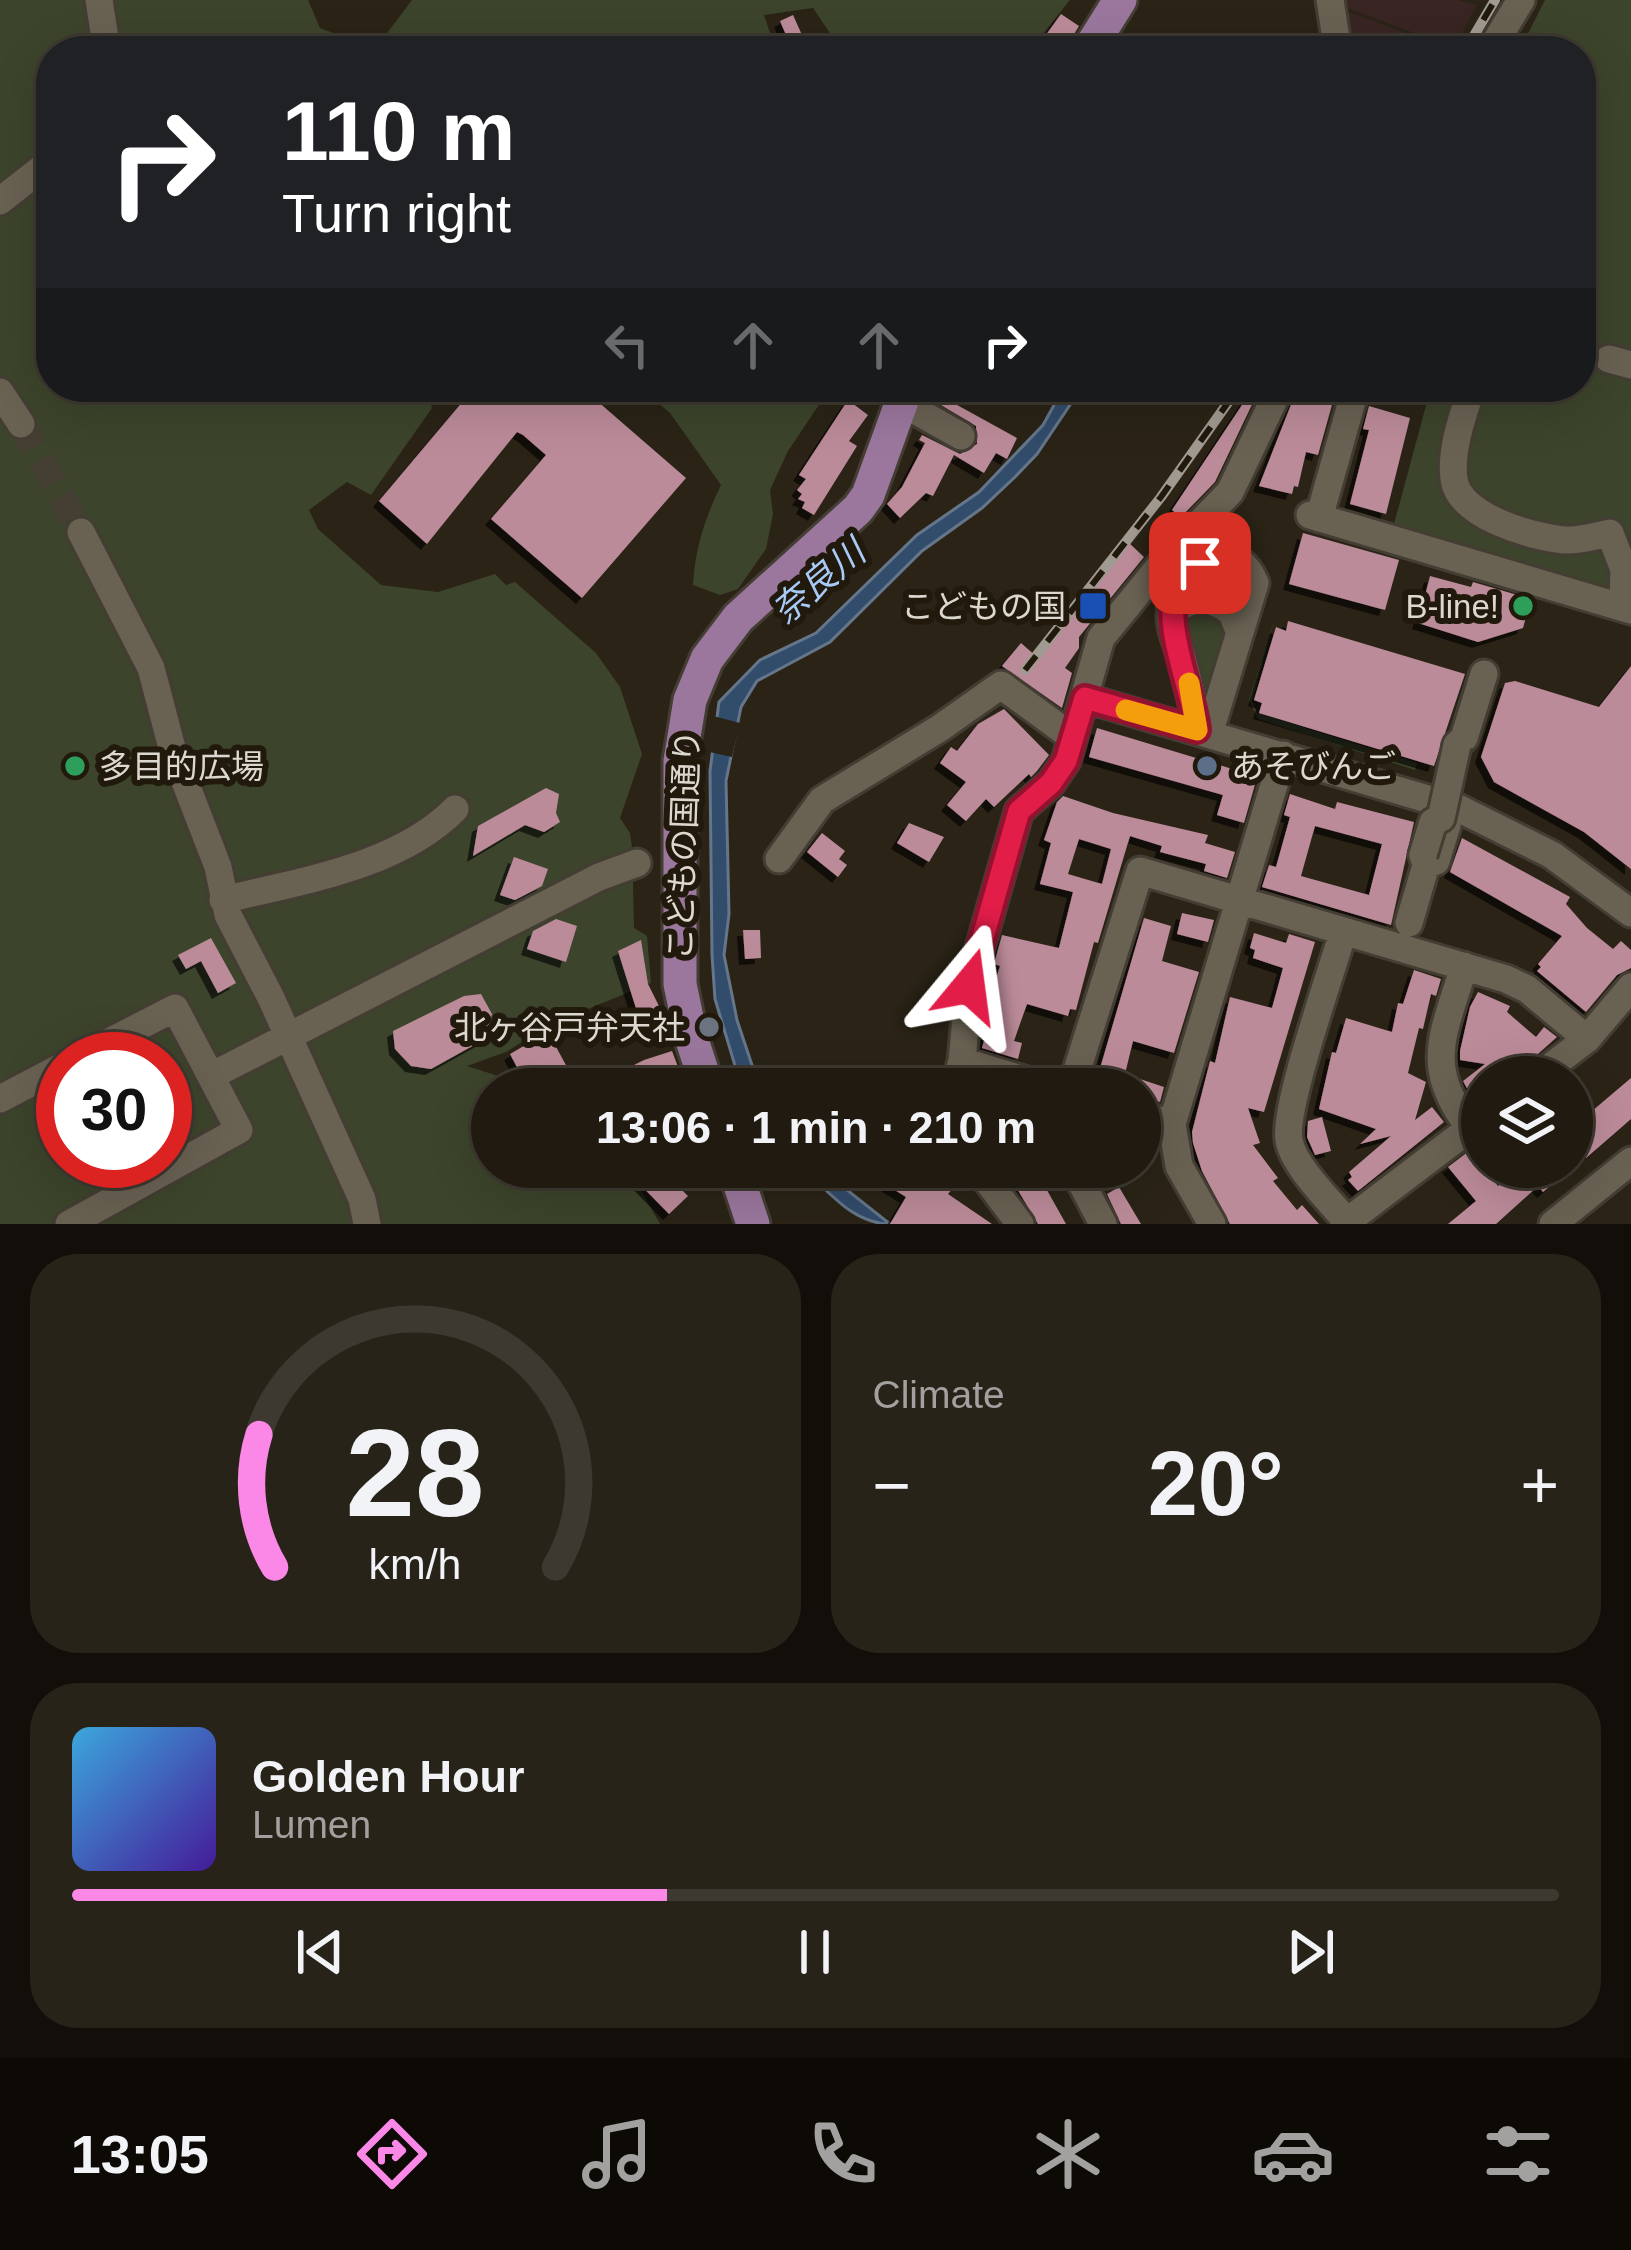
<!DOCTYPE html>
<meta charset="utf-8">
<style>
:root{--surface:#201a10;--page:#282319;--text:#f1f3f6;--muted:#a2a19f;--line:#3d3830;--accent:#fb87e6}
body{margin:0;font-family:Arial,"Noto Sans JP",sans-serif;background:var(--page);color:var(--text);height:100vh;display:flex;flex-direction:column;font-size:45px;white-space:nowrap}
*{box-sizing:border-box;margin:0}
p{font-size:39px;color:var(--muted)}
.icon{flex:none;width:66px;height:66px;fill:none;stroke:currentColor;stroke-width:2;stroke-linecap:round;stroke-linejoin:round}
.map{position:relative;height:1224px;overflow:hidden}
.drawer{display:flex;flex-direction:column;gap:30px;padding:30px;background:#120e09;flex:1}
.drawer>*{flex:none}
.hud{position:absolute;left:36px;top:36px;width:1560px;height:366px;border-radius:48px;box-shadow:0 12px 48px #0002,0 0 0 3px var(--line);background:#202124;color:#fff;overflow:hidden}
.tools{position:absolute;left:1461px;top:1056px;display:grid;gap:24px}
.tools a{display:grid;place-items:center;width:132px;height:132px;border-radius:50%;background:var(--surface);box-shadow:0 12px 48px #0002,0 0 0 3px var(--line);font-size:60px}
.speed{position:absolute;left:36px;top:1032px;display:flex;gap:24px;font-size:60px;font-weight:700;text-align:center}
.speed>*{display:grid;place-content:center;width:156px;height:156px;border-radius:50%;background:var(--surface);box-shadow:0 12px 48px #0002,0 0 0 3px var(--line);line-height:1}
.speed .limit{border:18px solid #d22;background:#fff;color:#111}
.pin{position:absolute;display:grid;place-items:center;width:102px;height:102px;color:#fff;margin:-51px;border-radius:24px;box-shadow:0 6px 18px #0006}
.me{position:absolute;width:132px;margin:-66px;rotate:16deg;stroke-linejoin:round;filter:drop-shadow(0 0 9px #0008)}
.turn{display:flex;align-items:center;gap:42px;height:252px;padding:0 48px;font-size:54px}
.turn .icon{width:156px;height:156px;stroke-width:2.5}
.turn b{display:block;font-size:84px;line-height:102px}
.lanes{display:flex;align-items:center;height:114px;padding:0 48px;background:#0003;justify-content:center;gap:60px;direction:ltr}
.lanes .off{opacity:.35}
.big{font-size:90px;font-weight:600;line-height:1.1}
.drawer .widget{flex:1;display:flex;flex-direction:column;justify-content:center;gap:18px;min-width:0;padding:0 42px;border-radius:48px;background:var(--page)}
.drawer .dial{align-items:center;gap:0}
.dial svg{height:312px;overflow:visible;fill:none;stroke:var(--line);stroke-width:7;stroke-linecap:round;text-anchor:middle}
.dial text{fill:var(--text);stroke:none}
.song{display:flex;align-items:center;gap:36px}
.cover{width:144px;height:144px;border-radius:18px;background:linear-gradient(135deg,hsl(200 70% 55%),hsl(260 70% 35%))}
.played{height:12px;border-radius:6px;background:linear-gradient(90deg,var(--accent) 40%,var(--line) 40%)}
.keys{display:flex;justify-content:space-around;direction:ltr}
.heat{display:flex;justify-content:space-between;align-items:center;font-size:66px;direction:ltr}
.drawer .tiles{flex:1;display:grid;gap:30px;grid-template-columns:1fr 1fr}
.widget:last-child{grid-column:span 2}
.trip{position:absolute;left:471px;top:1068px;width:690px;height:120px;border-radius:60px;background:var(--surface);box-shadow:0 12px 48px #0002,0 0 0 3px var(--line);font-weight:600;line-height:120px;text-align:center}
.tabs{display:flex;height:192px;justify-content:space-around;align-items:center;background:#0d0a06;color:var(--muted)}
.tabs .icon{width:84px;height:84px}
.tabs .current{color:var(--accent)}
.tabs b{font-size:54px;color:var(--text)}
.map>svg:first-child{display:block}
.industrial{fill:#392523}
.green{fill:#3c442b;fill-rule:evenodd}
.water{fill:#324c6c;stroke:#65768a;stroke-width:3}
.pier{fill:#2a2316}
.building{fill:#bc8b9a;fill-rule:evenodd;filter:url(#shadow)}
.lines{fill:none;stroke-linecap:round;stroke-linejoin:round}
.minor-tunnel{stroke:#453e32;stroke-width:27;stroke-dasharray:27 14;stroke-linecap:butt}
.minor-casing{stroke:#433d33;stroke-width:33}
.major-casing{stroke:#433d33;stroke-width:39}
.minor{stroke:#696152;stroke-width:27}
.major{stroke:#9b779e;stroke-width:33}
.rail-casing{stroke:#a09a90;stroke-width:10}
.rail{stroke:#20190c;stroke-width:6;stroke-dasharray:18;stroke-linecap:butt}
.minor-bridge-casing{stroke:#433d33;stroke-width:33;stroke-linecap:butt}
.minor-bridge{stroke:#696152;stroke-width:27}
.route-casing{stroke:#92132f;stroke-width:30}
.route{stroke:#e11d48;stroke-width:21}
.slow{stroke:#f59e0b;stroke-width:21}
.transit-dot{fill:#1a4fb4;stroke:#20190c;stroke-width:4.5}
.leisure-dot{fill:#2e9e5b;stroke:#20190c;stroke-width:4.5}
.service-dot{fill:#5c6f8a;stroke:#20190c;stroke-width:4.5}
.worship-dot{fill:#6b7280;stroke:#20190c;stroke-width:4.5}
.labels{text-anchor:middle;stroke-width:12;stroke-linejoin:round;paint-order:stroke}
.poi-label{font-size:33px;fill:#ddd8cf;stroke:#20190c;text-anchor:end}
.street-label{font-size:33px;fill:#ddd8cf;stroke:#20190c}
.water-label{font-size:36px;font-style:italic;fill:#a7caf7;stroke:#20190c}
</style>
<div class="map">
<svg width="1631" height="1224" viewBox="0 0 1631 1224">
<defs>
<filter id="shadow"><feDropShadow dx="-6" dy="6" stdDeviation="0" flood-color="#0009"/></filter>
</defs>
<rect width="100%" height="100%" fill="#2a2316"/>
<!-- industrial -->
<path class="industrial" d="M1339 0H1458L1477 5 1454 48 1339 5Z
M1341 9 1450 49 1348 51Z"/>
<!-- green -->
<path class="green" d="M0 0H308L320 28 375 49 412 0H1070L1029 51H857L834 39 813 8 764 15 776 51H51V387H426L432 408 371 495 347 482 309 510 318 529 381 585 438 592 495 574 506 585 515 582 596 653 620 687 642 754 620 818 630 833 632 847 628 849 629 878 633 879 634 928 647 936 651 983 547 1026 506 1052 467 1066 539 1089H492V1167H628L660 1224H0ZM63 1059H165V1161H63Z
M1545 0H1631V587L1627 592 1394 524 1431 387H1581V51H1519Z
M639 387H831L788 451 770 490 773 514 766 549 738 589 720 595 693 585C695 548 705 518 721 485L670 413Z
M1216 612 1227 628 1208 697 1202 695 1182 627 1189 613Z
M1275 618 1252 701 1257 713 1417 763 1415 770 1258 719 1249 700Z"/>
<!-- water -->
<path class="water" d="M1064 387H1082L1037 454 1015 477 982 508 922 551 830 642 757 681 741 707 726 781 729 914 724 955 737 1020 760 1089H742L715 999 712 955 710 771 719 702 760 660 816 633 917 535 979 492 1043 425Z
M802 1167H818L890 1224C853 1224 828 1191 802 1167Z"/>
<!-- pier -->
<path class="pier" d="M713 716 740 723 732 757 705 751Z"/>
<!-- building -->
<path class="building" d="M1061 14 1079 26 1067 46 1055 51 1043 39Z
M793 15 802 35 807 33 815 51H793L780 21Z
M475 387H581L686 478 582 598 491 519 546 455 523 435 517 432 427 544 379 501Z
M1254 387 1259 390 1215 482 1181 517 1172 510Z
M1298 387H1337L1318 455 1306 452 1298 487 1294 486 1292 494 1259 486Z
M939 395 1017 438 1007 459 996 453 984 473 954 455 933 496 926 493 900 518 887 504 902 487 925 443 919 440 922 435 960 454 977 444 976 426 936 402Z
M848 400 868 415 849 441 857 446 814 515 802 508 805 502 798 499 802 494 797 490 806 479 799 475Z
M1369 406 1410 418 1386 514 1350 504 1369 430 1363 429Z
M1303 533 1399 560 1385 610 1289 584Z
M1128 542 1144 557 1079 637V648L1065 668 1072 673 1062 708 1002 666 1021 643 1037 657Z
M1430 576 1471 587 1473 582 1531 599 1523 628 1478 642 1418 623Z
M1288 621 1465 674 1434 766 1259 713 1262 703 1254 700 1276 627 1286 631Z
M1631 666V869L1584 832 1494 782 1481 757 1505 683 1515 681 1599 707Z
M1004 709 1049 755 1037 771 1031 777 1029 774 994 807 986 799 966 821 947 805 966 782 940 763 951 747 957 751 978 724Z
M1097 728 1249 774 1256 781 1244 823 1217 815 1223 795 1089 757Z
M546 788 559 794 556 813 560 822 544 832 525 825 473 856 478 826Z
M1290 794 1335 809 1337 802 1414 822 1391 925 1262 887 1269 865 1276 867 1290 817 1284 815ZM1315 826 1382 844 1369 895 1301 876Z
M1063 796 1113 813 1208 835 1205 843 1235 852 1227 878 1204 871 1206 864 1160 852 1162 846 1130 836 1098 943 1094 942 1076 1010 1070 1009 1068 1016 1027 1004 1014 1041 1022 1043 1018 1059 982 1048 988 1026 984 1024 985 1012 1000 966 994 964 1002 935 1059 948 1073 892 1040 884 1051 843 1044 840 1057 802ZM1079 839 1111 849 1102 884 1068 874Z
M909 823 944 837 929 862 897 843Z
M822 833 845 851 839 859 847 865 838 877 807 852Z
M1462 838 1570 897 1566 904 1587 928 1613 949 1621 941 1631 950V968L1617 975 1586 1012 1537 971 1541 967 1538 964 1562 936 1450 872Z
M514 857 548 869 542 886 515 900 500 895Z
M1182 913 1214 920 1208 942 1177 934Z
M1144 918 1171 926 1162 961 1199 972 1174 1053 1133 1041 1125 1074 1164 1087 1160 1102 1140 1097V1089H1094Z
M556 919 577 926 566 962 527 949 533 931Z
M743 930H760L761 958 745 959Z
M1254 933 1286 943 1289 934 1315 942 1264 1112 1248 1108 1260 1143 1253 1145 1278 1178 1273 1181 1297 1210 1302 1205 1319 1224H1230L1202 1171 1193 1143 1192 1132 1210 1061 1215 1063 1230 997 1272 1008 1283 968 1253 958 1255 950 1250 948Z
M211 938 236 983 218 993 201 961 186 969 178 955Z
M641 940 648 984 661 1010 640 1021 618 951Z
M1414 970 1441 979 1436 996 1431 994 1423 1029 1419 1028 1408 1073 1426 1082 1415 1120 1432 1107 1444 1122 1358 1191 1348 1180 1352 1177 1349 1172 1391 1136 1360 1144 1376 1129 1319 1109 1332 1052 1336 1053 1346 1018 1392 1032 1398 1003 1403 1004Z
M1478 992 1510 1006 1507 1012 1536 1037 1544 1027 1557 1037 1512 1077H1482V1101L1475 1103 1463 1081 1485 1064 1460 1060V1051L1470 1007Z
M481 994 492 1014 485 1039 431 1069 411 1066 395 1049 393 1031 464 996Z
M548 1032 574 1080 557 1089H550L543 1077 527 1086 510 1054Z
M672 1051 680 1072 665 1077 664 1073 632 1089H586L644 1060Z
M802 1066 819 1081 813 1089H783Z
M1631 1078V1119L1586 1158 1572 1142V1128Z
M1322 1117 1331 1151 1315 1155 1307 1137 1308 1121Z
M1469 1151 1498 1186 1520 1167H1572L1543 1192 1538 1186 1496 1224H1448L1476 1201 1448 1167Z
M623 1167H668L686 1185 681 1189 688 1196 669 1214Z
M858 1167H906L926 1179 933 1171 953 1188 948 1194 992 1224H890L906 1197Z
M1004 1167H1034L1066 1224H1038Z
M1119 1187 1141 1224H1121L1107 1194Z"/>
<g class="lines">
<!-- minor-tunnel -->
<path class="minor-tunnel" d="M21 424 81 532"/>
<defs>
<path id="minor" d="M99 0 107 51
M1330 0 1338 51
M848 51H861
M1490 51 1521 0
M0 201 51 161
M1609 359 1631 365
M1472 387C1463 415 1450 450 1454 479 1458 516 1532 537 1564 540 1579 541 1595 536 1610 533L1624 570 1623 599
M0 392 21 424
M902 403 961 436
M1310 515 1631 610
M1319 518 1356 387
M81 532 151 668 172 748 218 867 228 915 271 998 362 1199 367 1224
M1172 613C1190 596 1213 596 1232 613L1239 631
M1085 698 1458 808 1552 855 1631 913
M1197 730C1194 704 1188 680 1181 655 1178 644 1171 630 1171 618 1169 572 1231 525 1255 583L1209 734
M1457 745 1464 738 1484 674
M779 859 822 800 940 728 1001 685 1072 737
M1426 865 1436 861 1447 825 1441 818
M223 900C300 881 398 867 455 809
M1409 923 1426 865 1423 855
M1343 932C1332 971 1283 1108 1289 1140 1293 1166 1332 1203 1349 1224
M1464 966C1444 1034 1422 1066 1470 1128
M962 1061 1053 1089
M213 1075 599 877 637 863
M1537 1077 1587 1039 1631 987
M954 1089 962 1061 969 986 1019 811 1051 783 1066 761 1101 638 1168 556 1230 492 1280 387
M1071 1089 1140 871 1506 979 1527 989 1587 1039
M0 1099 63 1066
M1140 1115 1172 1124
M977 1167 1020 1224
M1073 1167 1103 1224
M69 1224 239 1130 175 1008 76 1059
M1212 1224 1179 1166 1172 1124 1283 755
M1344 1224 1482 1119
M1553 1224 1631 1161"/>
<path id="major" d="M1088 51 1120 0
M708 1089 691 1037 680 984V761L690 700 707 659 738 618 858 509 868 495 907 387
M734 1167 753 1224"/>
</defs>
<!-- minor casing -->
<use href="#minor" class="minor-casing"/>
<!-- major casing -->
<use href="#major" class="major-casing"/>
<!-- minor -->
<use href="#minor" class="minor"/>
<!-- major -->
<use href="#major" class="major"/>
<defs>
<path id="rail" d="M1465 51 1495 0
M1025 670 1161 497 1239 387"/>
</defs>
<!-- rail casing -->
<use href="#rail" class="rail-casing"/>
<!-- rail -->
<use href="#rail" class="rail"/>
<defs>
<path id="minor-bridge" d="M1423 855 1433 822 1441 818 1457 745"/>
</defs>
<!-- minor-bridge casing -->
<use href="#minor-bridge" class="minor-bridge-casing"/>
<!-- minor-bridge -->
<use href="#minor-bridge" class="minor-bridge"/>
</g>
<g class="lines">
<defs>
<path id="route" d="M969 986 1019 811 1051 783 1066 761 1085 698 1197 730C1193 691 1158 616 1180 583 1185 576 1194 569 1200 563"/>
</defs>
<!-- route casing -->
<use href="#route" class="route-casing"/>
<!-- route -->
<use href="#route" class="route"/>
<!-- slow -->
<path class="slow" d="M1126 710 1197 730 1189 683"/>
</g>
<!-- markers -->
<rect class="transit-dot" x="1078" y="591" width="30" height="30" rx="6"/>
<g class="leisure-dot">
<circle cx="1523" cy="606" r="12"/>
<circle cx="75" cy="766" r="12"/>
</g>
<circle class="service-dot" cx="1207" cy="766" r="12"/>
<circle class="worship-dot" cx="709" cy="1027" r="12"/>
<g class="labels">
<!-- poi labels -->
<g class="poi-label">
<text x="1066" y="618">こどもの国</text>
<text x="1499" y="618">B-line!</text>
<text x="99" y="778" text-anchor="start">多目的広場</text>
<text x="1231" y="778" text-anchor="start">あそびんご</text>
<text x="685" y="1039">北ヶ谷戸弁天社</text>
</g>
<!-- street labels -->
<g class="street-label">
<text transform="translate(683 845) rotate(-88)" y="12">こどもの国通り</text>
</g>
<!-- water labels -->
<g class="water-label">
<text transform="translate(818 581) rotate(-40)" y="13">奈良川</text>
</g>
</g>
</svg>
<div class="tools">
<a><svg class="icon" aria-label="layers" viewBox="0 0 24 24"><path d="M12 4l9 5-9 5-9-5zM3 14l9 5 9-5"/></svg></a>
</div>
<div class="speed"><div class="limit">30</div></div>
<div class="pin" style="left:1200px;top:563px;background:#d93025"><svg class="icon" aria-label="arrive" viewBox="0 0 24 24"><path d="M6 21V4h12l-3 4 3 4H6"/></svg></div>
<svg class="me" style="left:969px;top:986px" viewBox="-20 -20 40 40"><path d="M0-17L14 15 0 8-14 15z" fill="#e11d48" stroke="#fff" stroke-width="4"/></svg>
<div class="trip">13:06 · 1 min · 210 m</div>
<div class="hud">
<div class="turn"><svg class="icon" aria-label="right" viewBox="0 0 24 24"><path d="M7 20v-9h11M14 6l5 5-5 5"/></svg><div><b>110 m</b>Turn right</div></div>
<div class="lanes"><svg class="icon off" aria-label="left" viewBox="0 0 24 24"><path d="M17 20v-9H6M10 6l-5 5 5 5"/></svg><svg class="icon off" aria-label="ahead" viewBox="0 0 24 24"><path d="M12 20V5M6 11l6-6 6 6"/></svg><svg class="icon off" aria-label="ahead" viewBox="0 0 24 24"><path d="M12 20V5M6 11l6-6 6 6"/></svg><svg class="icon" aria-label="right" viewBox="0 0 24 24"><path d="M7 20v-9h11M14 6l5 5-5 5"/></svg></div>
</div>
</div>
<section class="drawer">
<div class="tiles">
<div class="widget dial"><svg viewBox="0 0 100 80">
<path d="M14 69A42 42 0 1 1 86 69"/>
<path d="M14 69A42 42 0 0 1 10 35" stroke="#fb87e6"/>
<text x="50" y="56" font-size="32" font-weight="700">28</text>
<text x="50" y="72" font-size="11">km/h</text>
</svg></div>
<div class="widget"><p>Climate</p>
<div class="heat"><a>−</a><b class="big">20°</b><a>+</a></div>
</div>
<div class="widget">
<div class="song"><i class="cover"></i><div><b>Golden Hour</b><p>Lumen</p></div></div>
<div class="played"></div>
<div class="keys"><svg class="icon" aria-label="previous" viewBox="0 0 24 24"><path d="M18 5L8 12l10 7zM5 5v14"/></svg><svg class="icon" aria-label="pause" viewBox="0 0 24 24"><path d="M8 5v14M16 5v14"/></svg><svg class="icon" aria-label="next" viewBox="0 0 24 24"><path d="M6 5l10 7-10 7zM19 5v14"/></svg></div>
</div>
</div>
</section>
<nav class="tabs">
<b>13:05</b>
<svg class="icon current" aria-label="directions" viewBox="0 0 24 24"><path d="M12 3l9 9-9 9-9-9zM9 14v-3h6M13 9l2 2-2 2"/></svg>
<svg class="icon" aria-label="music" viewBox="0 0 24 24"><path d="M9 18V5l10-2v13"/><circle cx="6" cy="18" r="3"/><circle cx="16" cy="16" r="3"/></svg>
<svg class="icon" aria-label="phone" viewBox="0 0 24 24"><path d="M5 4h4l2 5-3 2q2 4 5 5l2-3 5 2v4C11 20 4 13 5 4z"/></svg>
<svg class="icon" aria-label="climate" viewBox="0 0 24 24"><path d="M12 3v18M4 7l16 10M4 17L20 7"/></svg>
<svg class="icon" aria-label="car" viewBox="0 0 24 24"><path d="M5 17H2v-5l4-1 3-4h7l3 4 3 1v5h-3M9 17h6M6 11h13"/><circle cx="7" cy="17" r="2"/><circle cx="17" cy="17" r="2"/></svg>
<svg class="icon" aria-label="filters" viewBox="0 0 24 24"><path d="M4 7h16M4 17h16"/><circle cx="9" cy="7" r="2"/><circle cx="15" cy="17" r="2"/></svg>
</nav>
